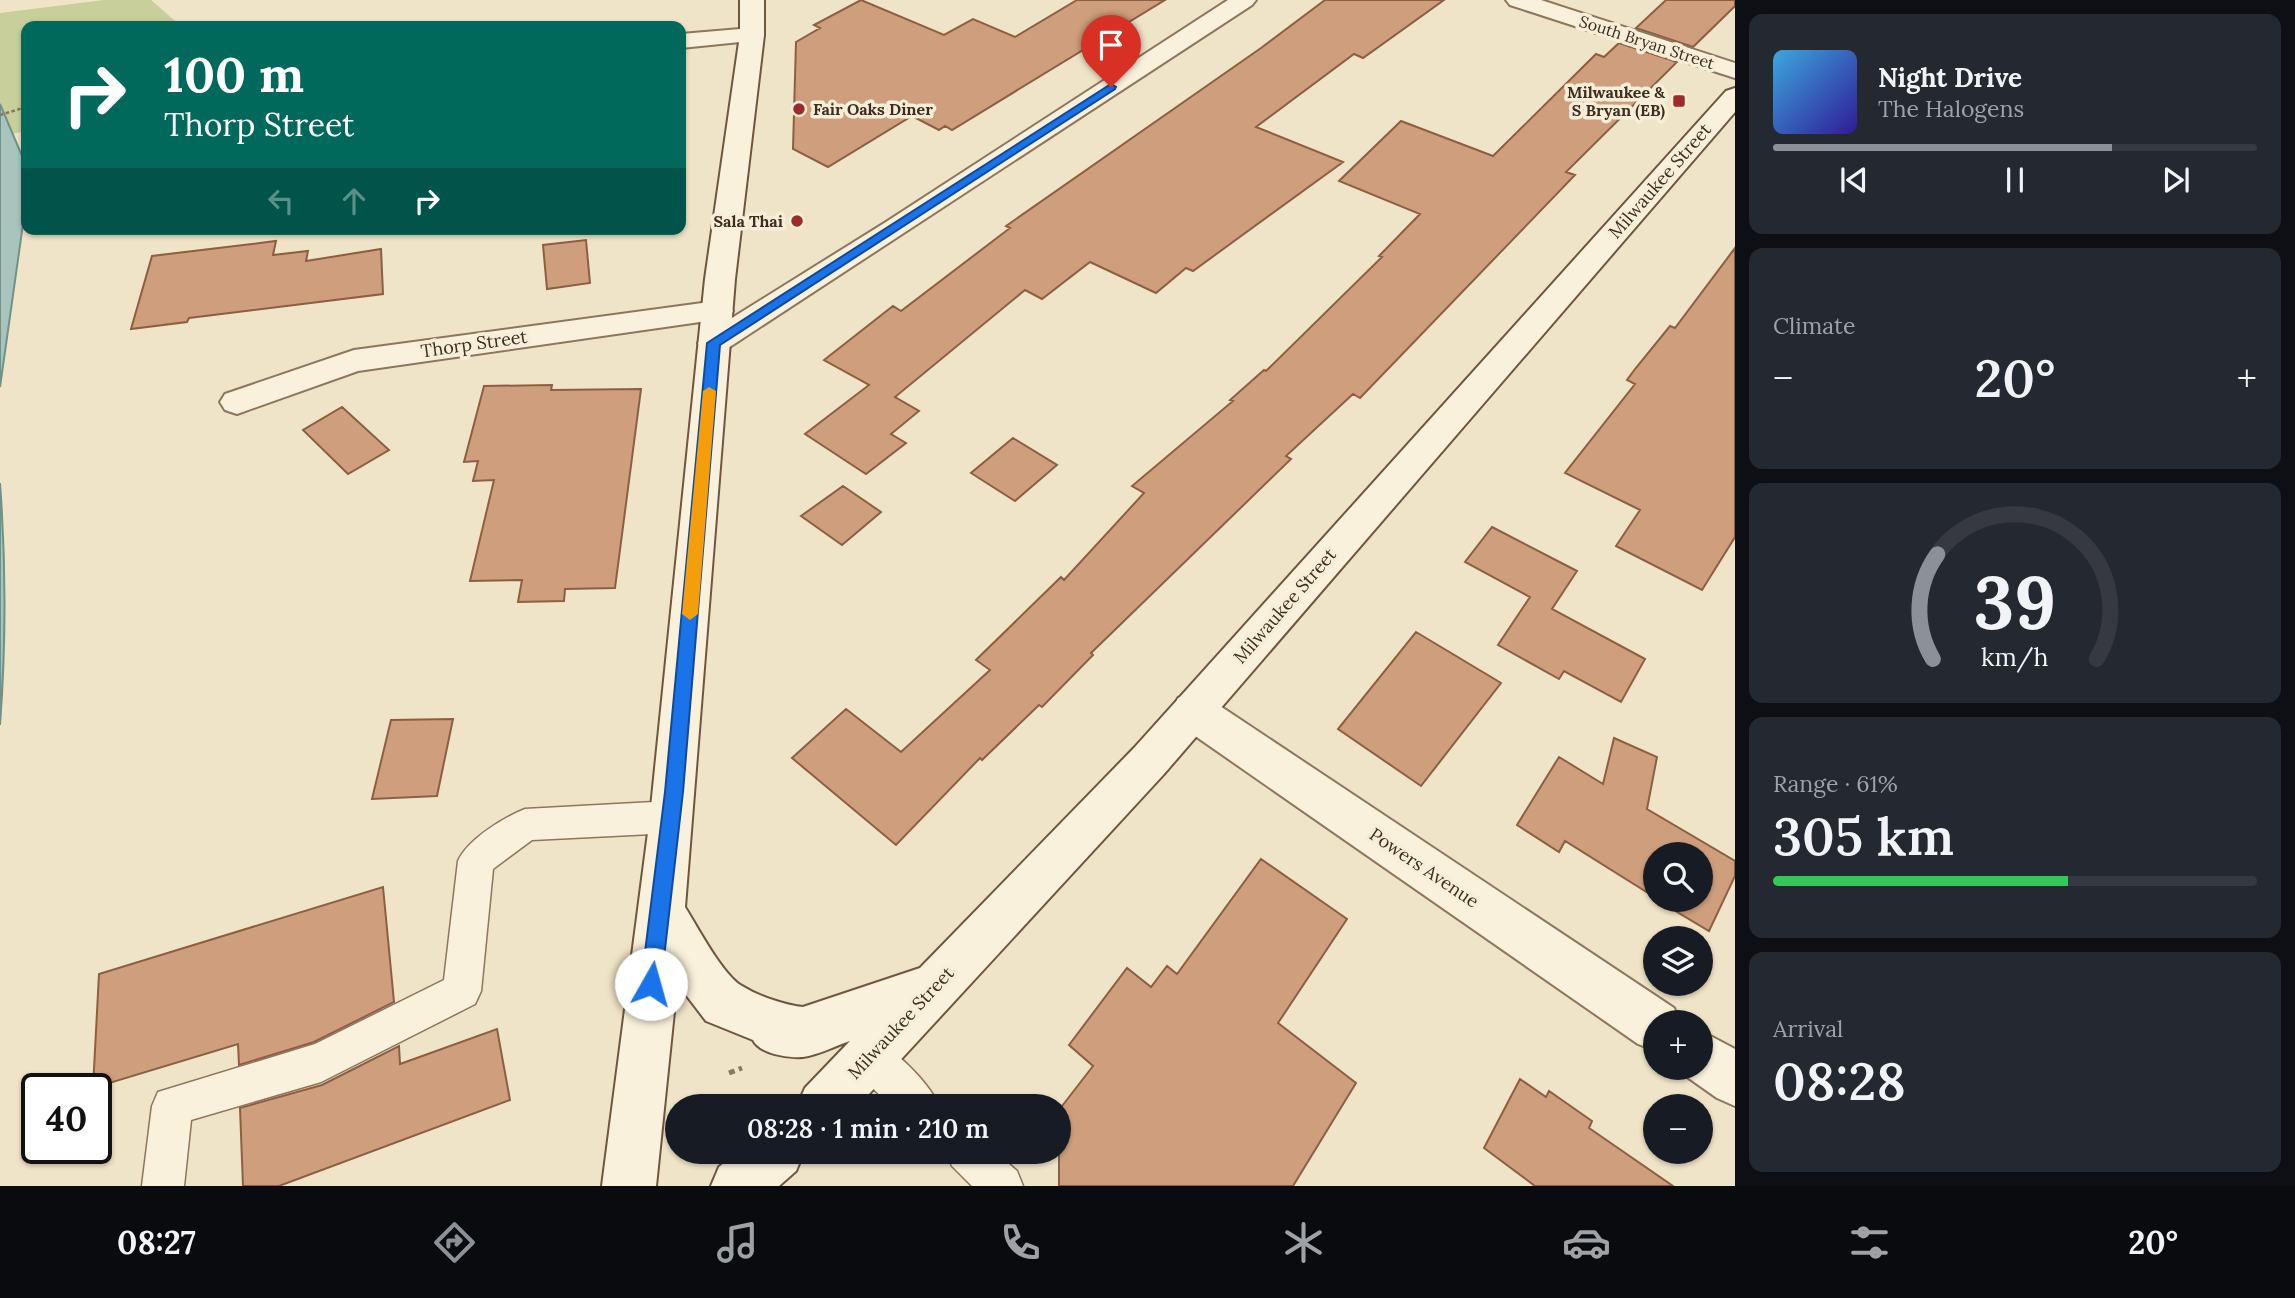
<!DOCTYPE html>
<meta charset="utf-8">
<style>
:root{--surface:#171b24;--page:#242831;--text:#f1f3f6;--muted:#9ea1a6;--line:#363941;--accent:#8c9099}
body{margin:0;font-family:Lora,serif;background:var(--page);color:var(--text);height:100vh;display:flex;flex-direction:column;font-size:26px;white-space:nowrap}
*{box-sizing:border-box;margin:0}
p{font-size:23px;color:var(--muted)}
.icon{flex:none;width:38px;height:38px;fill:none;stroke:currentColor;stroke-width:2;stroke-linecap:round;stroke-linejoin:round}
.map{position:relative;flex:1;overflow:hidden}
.details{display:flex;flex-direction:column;gap:14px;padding:14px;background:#0d0f14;width:560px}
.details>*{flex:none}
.guide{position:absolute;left:21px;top:21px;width:665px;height:214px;border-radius:14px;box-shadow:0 2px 5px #0004;background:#00695c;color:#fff;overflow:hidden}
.tools{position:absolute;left:1643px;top:842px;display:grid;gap:14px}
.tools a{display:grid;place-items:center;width:70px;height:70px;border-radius:50%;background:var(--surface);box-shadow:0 2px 5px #0004;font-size:35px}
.speed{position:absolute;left:21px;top:1073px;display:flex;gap:14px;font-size:35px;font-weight:700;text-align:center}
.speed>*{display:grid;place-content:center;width:91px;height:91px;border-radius:50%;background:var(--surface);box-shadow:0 2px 5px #0004;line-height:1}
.speed .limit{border:4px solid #111;border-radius:10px;background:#fff;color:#111}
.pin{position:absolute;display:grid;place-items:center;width:60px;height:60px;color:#fff;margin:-72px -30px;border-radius:50% 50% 50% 0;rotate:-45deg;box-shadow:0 0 7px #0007}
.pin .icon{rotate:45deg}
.me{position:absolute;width:77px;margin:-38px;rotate:7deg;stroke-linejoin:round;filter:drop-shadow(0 0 5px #0008)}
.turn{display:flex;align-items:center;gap:24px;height:147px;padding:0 28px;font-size:32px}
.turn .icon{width:91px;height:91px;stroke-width:2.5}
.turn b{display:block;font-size:49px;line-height:60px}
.lanes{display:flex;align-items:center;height:66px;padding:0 28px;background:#0003;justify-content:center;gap:35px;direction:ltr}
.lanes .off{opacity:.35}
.big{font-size:52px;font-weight:600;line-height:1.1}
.details .card{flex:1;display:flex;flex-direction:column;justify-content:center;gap:10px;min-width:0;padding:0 24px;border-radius:14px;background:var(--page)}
.details .dial{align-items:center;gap:0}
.dial svg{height:182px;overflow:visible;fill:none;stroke:var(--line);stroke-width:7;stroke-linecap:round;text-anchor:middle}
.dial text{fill:var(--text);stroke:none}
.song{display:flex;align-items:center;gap:21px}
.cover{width:84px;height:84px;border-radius:10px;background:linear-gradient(135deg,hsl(200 70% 55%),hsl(250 70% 35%))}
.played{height:7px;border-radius:4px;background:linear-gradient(90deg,var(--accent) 70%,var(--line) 70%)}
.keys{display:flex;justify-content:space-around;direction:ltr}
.heat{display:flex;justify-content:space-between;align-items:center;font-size:38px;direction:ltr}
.charge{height:10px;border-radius:5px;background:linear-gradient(90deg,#34c759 61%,var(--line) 0)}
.trip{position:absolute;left:665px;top:1094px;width:406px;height:70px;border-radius:35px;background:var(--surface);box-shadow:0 2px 5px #0004;font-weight:600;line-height:70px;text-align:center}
.dock{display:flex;height:112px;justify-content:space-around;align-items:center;background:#090b0e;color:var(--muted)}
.dock .icon{width:49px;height:49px}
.dock .on{color:var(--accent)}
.dock b{font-size:32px;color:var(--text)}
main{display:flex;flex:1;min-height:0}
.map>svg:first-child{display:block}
.green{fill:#c9cf9b}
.water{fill:#a9c4bc;stroke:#6f938a;stroke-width:2}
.building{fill:#cf9f7d;stroke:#8d5f41;stroke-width:2}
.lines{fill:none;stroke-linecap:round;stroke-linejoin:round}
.lane-casing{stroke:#8d765c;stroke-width:3}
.street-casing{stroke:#8d765c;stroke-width:4}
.secondary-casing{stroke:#6f573f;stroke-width:4}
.path-far1{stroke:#8d765c;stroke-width:2.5;stroke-dasharray:3.5 2.5;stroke-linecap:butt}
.path{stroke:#8d765c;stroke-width:5;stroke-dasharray:6 4.5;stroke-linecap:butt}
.lane{fill:#faf1dc;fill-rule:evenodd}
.street{fill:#faf1dc;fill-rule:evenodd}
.secondary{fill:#faf1dc;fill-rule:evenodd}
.route{fill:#1a73e8;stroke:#114b97;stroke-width:2}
.slow{fill:#f59e0b}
.poi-dot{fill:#9e2a2b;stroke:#f7eed8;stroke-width:2.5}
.labels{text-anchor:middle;stroke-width:7;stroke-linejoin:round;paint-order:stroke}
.far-street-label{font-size:16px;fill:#3d2e20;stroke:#f7eed8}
.far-poi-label{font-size:16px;font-weight:bold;fill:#3d2e20;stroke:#f7eed8;text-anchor:end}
.street-label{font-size:18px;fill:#3d2e20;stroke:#f7eed8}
</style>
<main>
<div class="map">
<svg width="1735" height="1186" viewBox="0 0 1735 1186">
<rect width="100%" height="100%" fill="#f0e4c8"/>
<!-- green -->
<path class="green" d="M104 0H151L181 26H26V131L0 137V13Z"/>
<!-- water -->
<path class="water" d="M0 104 25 163 24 217 0 387Z
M0 483C6 563 6 645 0 725Z"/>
<!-- building -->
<path class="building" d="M861 0 944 35 973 19 1015 37 1077 0H1165L952 130 945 126 939 130 912 116 828 167 793 149 796 42 820 28 814 25Z
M1325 0H1444L1363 58 1354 54 1256 127 1343 162 1193 271 1186 268 1156 293 1090 262 1042 299 1025 290 895 397 919 411 891 434 906 443 866 474 805 434 869 385 824 360 893 306 901 311 1010 228 1006 226 1261 48Z
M1666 0H1735V6L1693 47 1636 28Z
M1619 43 1677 62 1566 172 1575 175 1360 398 1353 394 1286 456 1291 459 1091 653 1093 655 1042 707 1039 705 982 760 980 758 896 845 792 758 846 709 901 752 990 670 976 660 1061 577 1064 580 1144 493 1132 486 1233 401 1230 400 1264 370 1266 371 1382 257 1379 256 1420 214 1339 181 1401 121 1493 156 1596 54 1604 57Z
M586 240 590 283 547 289 543 245Z
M276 241 273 255 308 251 306 261 381 249 383 294 189 318 187 322 131 329 152 256Z
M1735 248V537L1702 590 1616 546 1640 510 1565 473 1635 384 1627 380 1635 369 1670 326 1675 328Z
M552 385 551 390 641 389 615 588 565 589 564 601 518 602 522 580 470 581 494 480 473 481 478 461 464 462 484 386Z
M342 407 389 450 348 474 303 430Z
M1013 438 1057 465 1015 501 971 473Z
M843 486 881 512 842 545 801 516Z
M1492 527 1577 571 1552 609 1645 659 1621 702 1564 671 1559 679 1498 645 1530 597 1465 562Z
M1416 632 1501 683 1421 786 1338 729Z
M453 719 437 796 372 799 391 720Z
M1614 738 1657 757 1647 809 1735 861V876L1709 931 1657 900H1701V854H1656V898L1565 841 1559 852 1517 825 1559 757 1603 784Z
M1261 859 1347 919 1278 1023 1356 1083 1293 1186H1059V1110L1093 1066 1069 1045 1127 968 1151 987 1167 966 1177 974Z
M383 887 394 1002 314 1042 239 1065 238 1044 93 1088 99 974Z
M497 1029 510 1100 279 1186H243L240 1108 322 1085 399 1046 400 1064Z
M1520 1079 1546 1097 1549 1091 1592 1121 1589 1128 1673 1186H1535L1484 1148Z"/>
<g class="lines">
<defs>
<path id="lane" d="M672 801 684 806 689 817 684 828 672 833 532 840 493 869 481 991 475 1004 321 1082 191 1120 184 1186H142L152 1106 158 1092 315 1044 444 980 458 861C468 839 503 818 525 809Z
M869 1037C893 1047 929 1082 939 1106H891L855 1071 849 1057 855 1043Z
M946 1152H995L1017 1171 1023 1186H972L952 1166Z"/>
<path id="street" d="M1228 0H1256L1252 5 725 350 714 353 703 350 698 343 703 336 886 222Z
M1506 0H1541L1735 63V78L1510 5Z
M752 28 760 30 764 35 760 40 681 48V34Z
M717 301 728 304 733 311 728 318 358 371 237 414 225 410 220 402 225 394 354 350Z
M1193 693 1208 698 1674 1008 1679 1022H1656V1051L1638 1044 1178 724 1172 711 1178 698Z
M1701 1031 1735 1049V1106L1717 1098 1683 1074 1681 1068H1701Z"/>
<path id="secondary" d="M740 0H764V35L735 279 685 907C697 926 723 976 742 986 758 996 784 1005 803 1007L920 968 1134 748 1726 91 1735 88V112L1164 774 858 1106H797L805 1088 850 1041C835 1046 818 1055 803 1057 788 1058 760 1054 753 1040L706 1021 677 983 656 1186H602L650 817 705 279 740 35Z
M737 1152H804L796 1171 779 1186H711L719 1167Z"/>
</defs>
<!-- lane casing -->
<use href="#lane" class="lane-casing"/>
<!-- street casing -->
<use href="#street" class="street-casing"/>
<!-- secondary casing -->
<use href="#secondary" class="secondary-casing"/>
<!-- path-far1 -->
<path class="path-far1" d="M0 115 26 107"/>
<!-- path -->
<path class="path" d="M729 1073 742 1068"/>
<!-- lane -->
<use href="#lane" class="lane"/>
<!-- street -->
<use href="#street" class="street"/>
<!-- secondary -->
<use href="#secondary" class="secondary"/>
</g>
<!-- route -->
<path class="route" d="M1111 84 1116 87 1115 89 720 345 683 792 661 984 658 991 651 994 644 991 641 984 665 792 707 343Z"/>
<!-- slow -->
<path class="slow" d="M709 387 716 391 698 614 690 620 682 614 703 391Z"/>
<!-- markers -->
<g class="poi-dot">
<rect x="1672" y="94" width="14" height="14" rx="3.5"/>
<circle cx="799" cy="109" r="7"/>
<circle cx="797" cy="221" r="7"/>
</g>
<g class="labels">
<!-- far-street labels -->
<g class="far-street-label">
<text transform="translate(1647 42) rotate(18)" y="6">South Bryan Street</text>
</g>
<!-- far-poi labels -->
<g class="far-poi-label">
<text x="1665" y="98">Milwaukee &amp;<tspan x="1665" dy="18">S Bryan (EB)</tspan></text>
<text x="813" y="115" text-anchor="start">Fair Oaks Diner</text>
<text x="783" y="227">Sala Thai</text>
</g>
<!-- street labels -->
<g class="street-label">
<text transform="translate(1660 181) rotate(-49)" y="6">Milwaukee Street</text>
<text transform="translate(474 344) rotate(-8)" y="6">Thorp Street</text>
<text transform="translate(1285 606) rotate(-49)" y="6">Milwaukee Street</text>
<text transform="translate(1424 868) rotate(34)" y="6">Powers Avenue</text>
<text transform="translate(901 1023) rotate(-47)" y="6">Milwaukee Street</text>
</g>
</g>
</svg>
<div class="tools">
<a><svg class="icon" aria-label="search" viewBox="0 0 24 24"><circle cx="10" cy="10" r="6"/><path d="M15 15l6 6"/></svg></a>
<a><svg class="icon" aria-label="layers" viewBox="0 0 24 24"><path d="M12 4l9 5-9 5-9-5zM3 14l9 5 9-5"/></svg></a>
<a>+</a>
<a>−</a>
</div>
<div class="speed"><div class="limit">40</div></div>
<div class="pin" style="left:1111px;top:87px;background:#d93025"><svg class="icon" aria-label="arrive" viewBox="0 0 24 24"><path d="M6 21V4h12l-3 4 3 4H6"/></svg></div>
<svg class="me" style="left:651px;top:984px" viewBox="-20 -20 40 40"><circle r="19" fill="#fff"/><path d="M0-13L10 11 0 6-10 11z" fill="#1a73e8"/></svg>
<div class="trip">08:28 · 1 min · 210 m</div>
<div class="guide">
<div class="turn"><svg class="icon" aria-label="right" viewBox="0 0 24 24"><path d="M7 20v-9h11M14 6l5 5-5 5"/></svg><div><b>100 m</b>Thorp Street</div></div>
<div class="lanes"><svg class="icon off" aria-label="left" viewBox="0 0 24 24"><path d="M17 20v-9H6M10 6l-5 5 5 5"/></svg><svg class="icon off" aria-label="ahead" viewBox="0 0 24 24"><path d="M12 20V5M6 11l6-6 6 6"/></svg><svg class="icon" aria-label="right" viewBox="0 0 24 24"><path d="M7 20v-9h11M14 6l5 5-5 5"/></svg></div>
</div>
</div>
<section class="details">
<div class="card">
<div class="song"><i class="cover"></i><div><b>Night Drive</b><p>The Halogens</p></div></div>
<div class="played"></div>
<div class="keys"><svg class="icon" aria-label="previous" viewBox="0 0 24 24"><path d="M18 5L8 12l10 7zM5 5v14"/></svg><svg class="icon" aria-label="pause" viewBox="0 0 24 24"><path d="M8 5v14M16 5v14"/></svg><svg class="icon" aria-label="next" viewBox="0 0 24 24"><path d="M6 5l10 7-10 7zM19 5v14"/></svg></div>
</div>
<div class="card"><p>Climate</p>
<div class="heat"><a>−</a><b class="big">20°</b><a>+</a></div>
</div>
<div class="card dial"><svg viewBox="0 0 100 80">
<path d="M14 69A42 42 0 1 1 86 69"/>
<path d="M14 69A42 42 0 0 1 16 23" stroke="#8c9099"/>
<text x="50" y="56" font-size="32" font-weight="700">39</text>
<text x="50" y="72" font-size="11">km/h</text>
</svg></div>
<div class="card"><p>Range · 61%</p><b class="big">305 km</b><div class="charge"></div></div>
<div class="card"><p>Arrival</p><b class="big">08:28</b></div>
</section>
</main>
<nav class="dock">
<b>08:27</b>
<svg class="icon on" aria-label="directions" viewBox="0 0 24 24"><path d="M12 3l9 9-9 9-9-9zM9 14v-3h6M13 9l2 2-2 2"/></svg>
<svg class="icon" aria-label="music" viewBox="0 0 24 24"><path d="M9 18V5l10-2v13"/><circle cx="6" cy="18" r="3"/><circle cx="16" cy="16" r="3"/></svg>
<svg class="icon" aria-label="phone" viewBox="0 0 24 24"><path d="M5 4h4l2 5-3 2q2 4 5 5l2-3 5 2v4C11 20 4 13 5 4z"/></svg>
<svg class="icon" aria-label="climate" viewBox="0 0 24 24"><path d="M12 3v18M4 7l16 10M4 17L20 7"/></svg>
<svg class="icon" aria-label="car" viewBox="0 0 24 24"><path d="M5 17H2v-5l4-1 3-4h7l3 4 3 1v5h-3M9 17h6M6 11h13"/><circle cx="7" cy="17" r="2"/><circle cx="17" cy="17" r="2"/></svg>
<svg class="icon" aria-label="filters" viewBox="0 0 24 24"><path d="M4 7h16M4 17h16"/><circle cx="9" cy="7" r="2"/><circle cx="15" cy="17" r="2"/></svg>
<b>20°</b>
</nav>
